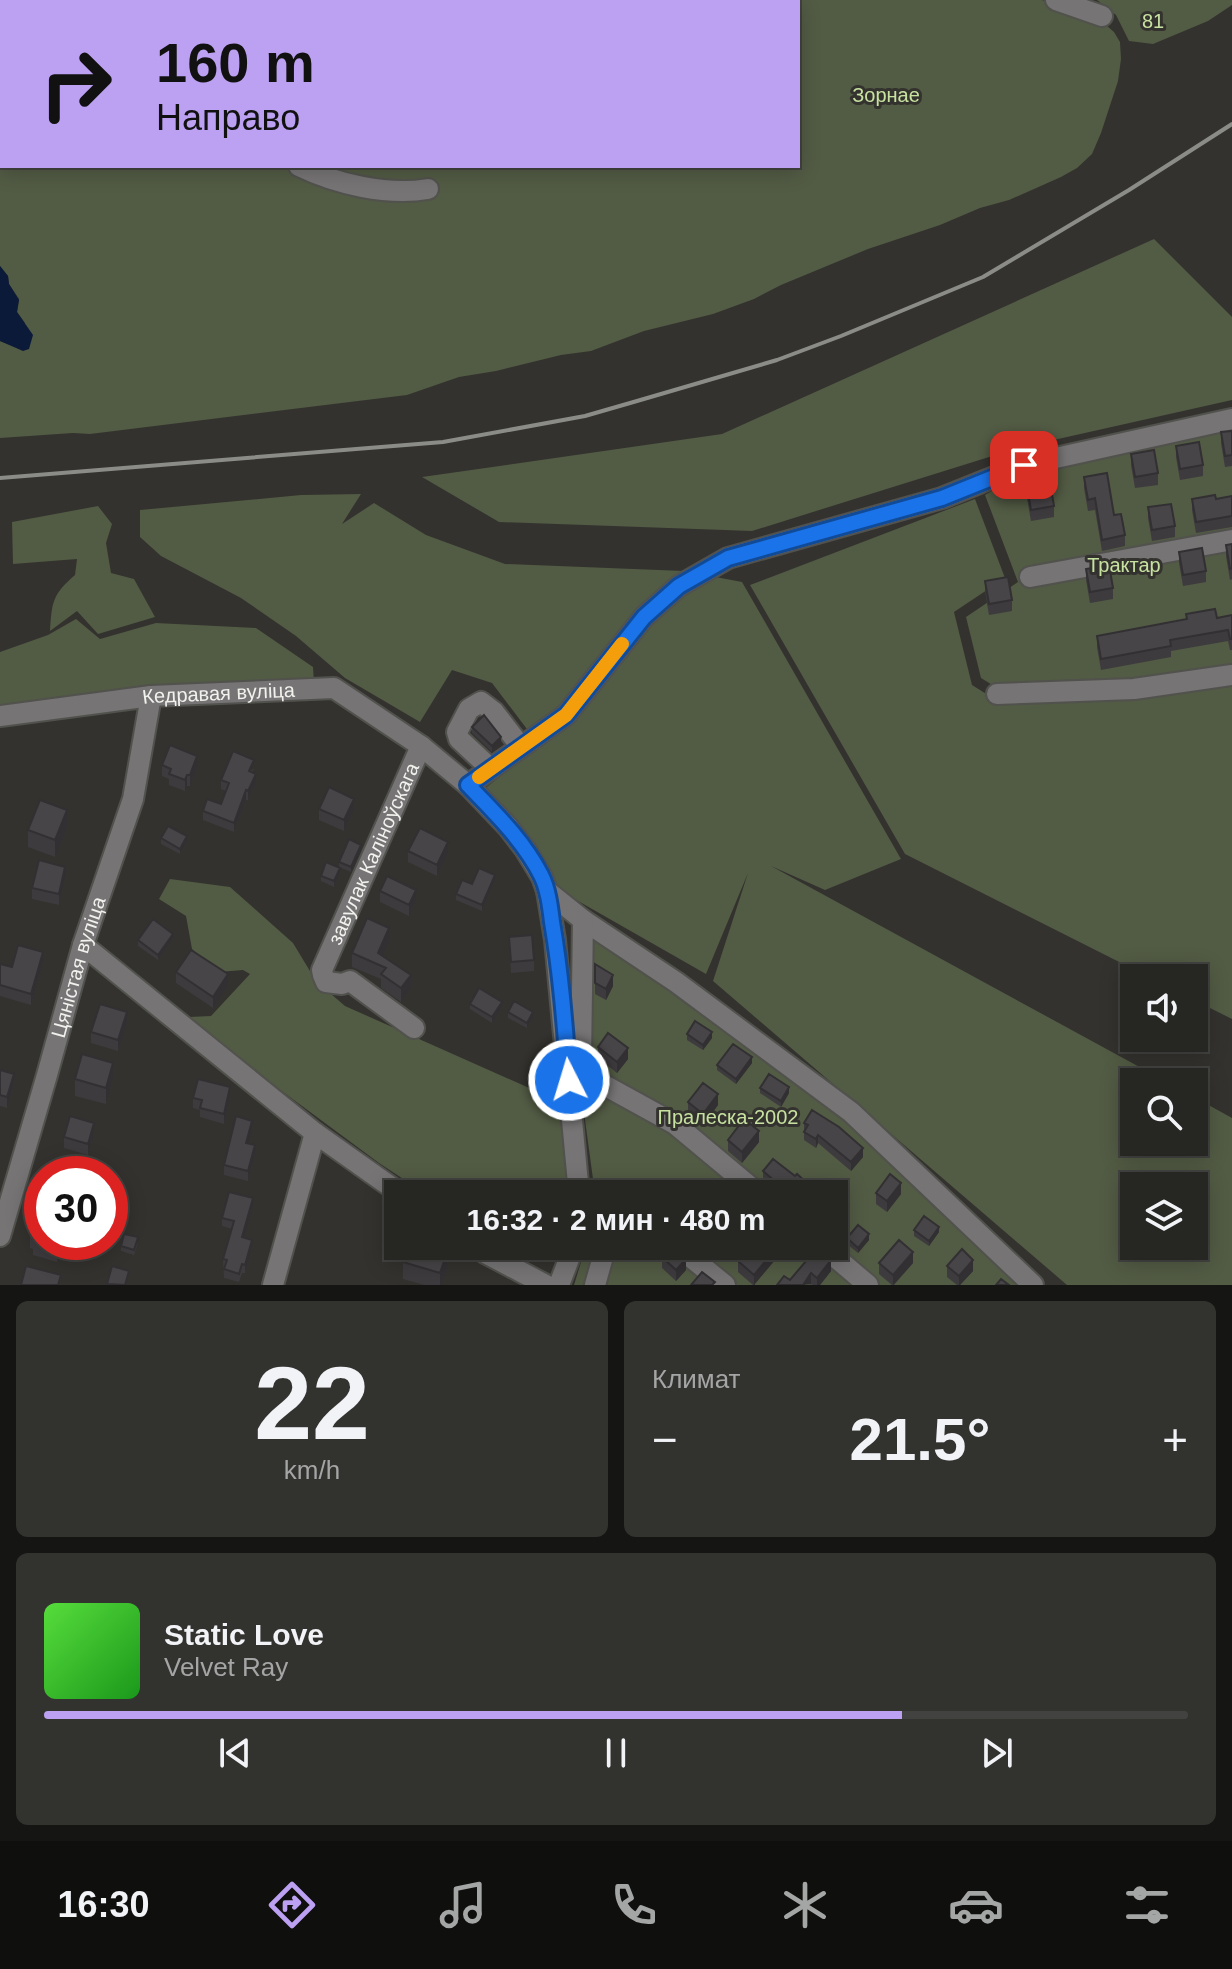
<!DOCTYPE html>
<html lang="ru">
<meta charset="utf-8">
<style>
:root{--surface:#262622;--page:#32322f;--text:#f1f3f6;--muted:#a4a5a5;--line:#424340;--accent:#bca0f2}
body{margin:0;font-family:Arial,sans-serif;background:var(--page);color:var(--text);height:100vh;display:flex;flex-direction:column;font-size:30px;white-space:nowrap}
*{box-sizing:border-box;margin:0}
p{font-size:26px;color:var(--muted)}
.icon{flex:none;width:44px;height:44px;fill:none;stroke:currentColor;stroke-width:2;stroke-linecap:round;stroke-linejoin:round}
.map{position:relative;height:1285px;overflow:hidden}
.drawer{display:flex;flex-direction:column;gap:16px;padding:16px;background:#151513;flex:1}
.drawer>*{flex:none}
.top-card{position:absolute;left:0px;top:0px;width:800px;height:168px;box-shadow:0 4px 20px #0003,0 0 0 2px var(--line);background:#bca0f2;color:#111;overflow:hidden}
.tools{position:absolute;left:1120px;top:964px;display:grid;gap:16px}
.tools a{display:grid;place-items:center;width:88px;height:88px;border-radius:0px;background:var(--surface);box-shadow:0 4px 20px #0003,0 0 0 2px var(--line);font-size:40px}
.speed{position:absolute;left:24px;top:1156px;display:flex;gap:16px;font-size:40px;font-weight:700;text-align:center}
.speed>*{display:grid;place-content:center;width:104px;height:104px;border-radius:50%;background:var(--surface);box-shadow:0 4px 20px #0003,0 0 0 2px var(--line);line-height:1}
.speed .limit{border:12px solid #d22;background:#fff;color:#111}
.pin{position:absolute;display:grid;place-items:center;width:68px;height:68px;color:#fff;margin:-34px;border-radius:16px;box-shadow:0 4px 12px #0006}
.me{position:absolute;width:88px;margin:-44px;rotate:355deg;stroke-linejoin:round;filter:drop-shadow(0 0 6px #0008)}
.turn{display:flex;align-items:center;gap:28px;height:168px;padding:0 24px;font-size:36px}
.turn .icon{width:104px;height:104px;stroke-width:2.5}
.turn b{display:block;font-size:56px;line-height:68px}
.big{font-size:60px;font-weight:700;line-height:1.1}
.drawer .widget{flex:1;display:flex;flex-direction:column;justify-content:center;gap:12px;min-width:0;padding:0 28px;border-radius:12px;background:var(--page)}
.drawer .dial{align-items:center;gap:0}
.dial b{font-size:104px;line-height:1}
.song{display:flex;align-items:center;gap:24px}
.cover{width:96px;height:96px;border-radius:12px;background:linear-gradient(135deg,hsl(110 70% 55%),hsl(120 70% 35%))}
.played{height:8px;border-radius:4px;background:linear-gradient(90deg,var(--accent) 75%,var(--line) 75%)}
.keys{display:flex;justify-content:space-around;direction:ltr}
.heat{display:flex;justify-content:space-between;align-items:center;font-size:44px;direction:ltr}
.drawer .tiles{flex:1;display:grid;gap:16px;grid-template-columns:1fr 1fr}
.widget:last-child{grid-column:span 2}
.trip{position:absolute;left:384px;top:1180px;width:464px;height:80px;border-radius:0px;background:var(--surface);box-shadow:0 4px 20px #0003,0 0 0 2px var(--line);font-weight:700;line-height:80px;text-align:center}
.dock{display:flex;height:128px;justify-content:space-around;align-items:center;background:#0f0f0e;color:var(--muted)}
.dock .icon{width:56px;height:56px}
.dock .current{color:var(--accent)}
.dock b{font-size:36px;color:var(--text)}
.map>svg:first-child{display:block}
.green{fill:#525b44;fill-rule:evenodd}
.water{fill:#0b1a38}
.lines{fill:none;stroke-linecap:round;stroke-linejoin:round}
.minor-casing{stroke:#51514d;stroke-width:24}
.minor{stroke:#767474;stroke-width:20}
.rail{stroke:#8b8b87;stroke-width:4}
.wall{fill:#3e3b3e}
.shaded-wall{fill:#323032}
.building{fill:#484548;stroke:#323032;stroke-width:2}
.route-casing{stroke:#114b97;stroke-width:20}
.route{stroke:#1a73e8;stroke-width:14}
.slow{stroke:#f59e0b;stroke-width:14}
.labels{text-anchor:middle;stroke-width:6;stroke-linejoin:round;paint-order:stroke}
.park-label{font-size:20px;fill:#c7e1a0;stroke:#33322e}
.street-label{font-size:20px;fill:#f1f1ee;stroke:#33322e}
</style>
<div class="map">
<svg width="1232" height="1285" viewBox="0 0 1232 1285">
<rect width="100%" height="100%" fill="#33322e"/>
<!-- green -->
<path class="green" d="M0 0H1042L1098 18 1114 32 1120 42 1121 59 1118 81 1101 133 1092 154 1077 168 1061 177 1009 200 980 208 940 225 868 249 781 285 754 299 713 314 644 331 591 351 561 355 496 371 459 377 407 395 90 434 73 433 0 438V341L8 344 25 323 17 312 19 299 9 284 8 276 0 266ZM2 2H798V166H2Z
M1097 0H1232V5L1208 21 1153 44 1129 41 1116 15Z
M1154 239 1232 317V400L1018 448 752 531 499 522 422 477 722 434Z
M1232 425V670L1134 684 999 689 981 678 966 617 1018 582 985 495 1026 471Z
M361 494 342 524 374 503 426 535 505 564 684 571 742 582 901 859 825 890 771 866 1167 1082H1134V1142H1194V1097L1232 1118V1285H1067L713 981 748 873 706 974 557 889 483 790 539 745 492 683 452 670 420 722 345 678 296 636 241 598 161 556 140 537V510L301 495ZM1134 1186H1194V1246H1134Z
M975 499 1005 578 954 612 972 685 996 700 1232 681V1019L1194 1000V978H1151L905 854 750 585Z
M98 506 112 524 106 543 111 573 134 579 155 617 98 634 77 611 50 631C52 602 52 595 75 575L77 559 13 564 12 522Z
M76 619 100 639 156 623 256 628 313 667 314 682 153 686 0 705V652L48 635Z
M170 879 230 887 293 943 316 981 345 1006 563 1103 567 1194H426L379 1163 195 1027 189 1017 211 1016 250 974 243 970 218 972 192 949 186 916 159 899Z
M583 920 851 1112 1030 1285H574L586 1246H834V1194H595L583 1105Z"/>
<!-- water -->
<path class="water" d="M0 266 8 276 9 284 19 300 17 312 33 335 29 349 23 351 0 341Z"/>
<g class="lines">
<defs>
<g id="minor">
<path d="M203 0 206 2"/>
<path d="M402 0 406 2"/>
<path d="M1056 0 1102 16"/>
<path d="M126 2 127 0"/>
<path d="M0 17 2 18"/>
<path d="M0 108 2 109"/>
<path d="M299 166C336 184 387 196 428 189"/>
<path d="M1030 577 1232 540"/>
<path d="M997 694 1134 689 1232 675"/>
<path id="s1" d="M0 716 151 696 334 688 421 746 468 785 508 827 525 849 542 877 547 891 555 940 579 1194"/>
<path d="M491 769 459 739 457 732 469 709 481 702 494 712 521 747"/>
<path d="M468 785 566 715 644 617 679 586 728 558 942 498 1024 465 1232 419"/>
<path d="M547 891 583 920 676 982 851 1112 1033 1285"/>
<path d="M583 920 581 1061 595 1080 675 1124 759 1194"/>
<path d="M83 945 315 1133 401 1194"/>
<path id="s2" d="M414 1028 350 981 342 984 326 982 323 975 322 970 421 746"/>
<path id="s3" d="M0 1236 47 1075 83 945 133 799 151 696"/>
<path d="M475 1246 485 1253 546 1285"/>
<path d="M677 1246 725 1285"/>
<path d="M822 1246 868 1285"/>
<path d="M273 1285 315 1133"/>
<path d="M559 1285 574 1246"/>
<path d="M595 1285 606 1246"/>
</g>
</defs>
<!-- minor casing -->
<use href="#minor" class="minor-casing"/>
<!-- minor -->
<use href="#minor" class="minor"/>
<!-- rail -->
<path class="rail" d="M0 478 443 442 585 416 637 401 777 360 841 336 983 277 1129 190 1232 124"/>
</g>
<!-- wall -->
<path class="wall" d="M1232 431V466L1225 467 1221 443V432Z
M1176 446 1203 465V476L1180 480 1176 457Z
M1131 454 1158 473V485L1135 488 1131 465Z
M1084 477 1114 515 1125 535V546L1102 551 1095 510 1088 511 1084 488Z
M1027 487 1054 506V517L1031 521 1027 498Z
M1232 496V527L1196 533 1192 510V499H1216Z
M1148 507 1175 526V537L1152 541 1148 518Z
M1232 544V579L1230 580 1226 556V545Z
M1179 552 1206 571V582L1183 586 1179 563Z
M1086 569 1113 588V599L1090 603 1086 580Z
M985 581 1012 600V611L989 615 985 592Z
M1186 614 1217 618 1232 615V650H1230L1228 641 1171 651V657L1101 670 1097 647V636L1186 619Z
M472 727 501 742 492 752 472 733Z
M162 765 197 767 190 786H187L185 791 169 785V779L162 776Z
M254 769 252 772 256 783 248 800H246L234 832 203 820V811L221 804 226 791 221 789V780Z
M319 809 354 810 344 831 319 820Z
M67 827 55 857 28 847V830Z
M161 838 187 842 180 854 161 844Z
M361 850 351 872 339 867V862Z
M408 851 448 853 437 876 408 862Z
M340 873 334 887 321 881V876Z
M65 878 59 905 32 899V888Z
M495 880 482 911 456 900V894L472 884Z
M380 891 416 901 409 916 380 902Z
M509 937 534 960V971L511 973Z
M173 939 158 960 138 946V940Z
M389 941 382 956 411 988 401 1002 381 988V979L352 967V953Z
M43 963 31 1005 0 996V964L12 967Z
M595 964 613 986 606 1000 595 994Z
M176 972 228 986 213 1008 176 983Z
M470 1004 502 1007 492 1023 470 1009Z
M508 1012 533 1018 527 1028 508 1018Z
M127 1023 118 1051 91 1043V1032Z
M687 1034 712 1038 703 1050 687 1040Z
M598 1047 628 1059 617 1073 598 1058Z
M752 1063 736 1084 717 1070V1065Z
M0 1070 14 1085 7 1108 0 1106Z
M75 1079H113L106 1104 75 1096Z
M760 1088 789 1093 781 1107 760 1093Z
M230 1097 224 1124 200 1117V1110L193 1108V1098Z
M688 1102 718 1105 703 1125 688 1113Z
M804 1123 863 1157 851 1171 818 1143 816 1148 804 1140Z
M252 1130 248 1143 255 1154 248 1181 224 1175V1165Z
M94 1134 88 1155 64 1148V1137Z
M728 1140 759 1142 742 1163 728 1151Z
M763 1171 809 1193 780 1194 763 1179Z
M876 1193 901 1194 887 1212 876 1204Z
M42 1198V1242H89L85 1257 61 1250 57 1262 33 1255V1249L30 1248V1232L35 1213 25 1210V1204Z
M253 1206 244 1238 252 1248 245 1273H242L239 1282 224 1278 223 1259 232 1229 222 1226V1218Z
M914 1230 939 1232 929 1246 914 1236Z
M847 1238 869 1240 858 1253 847 1244Z
M138 1243 134 1255 121 1251V1246Z
M752 1246 755 1285H753L738 1272V1261Z
M817 1248 831 1271 820 1285H813L790 1280Z
M662 1257 686 1270 676 1281 662 1268Z
M403 1262 447 1269 442 1285H424L403 1279Z
M879 1263H913L894 1285H892L879 1274Z
M947 1266 973 1271 960 1285H957L947 1277Z"/>
<!-- shaded-wall -->
<path class="shaded-wall" d="M501 737V742L492 752V746Z
M197 756V767L190 786V775Z
M256 774V783L248 800V791Z
M187 775V786L185 791V780Z
M246 790V800L234 832V823Z
M354 799V810L344 831V820Z
M67 810V827L55 857V840Z
M187 836V842L180 854V849Z
M448 842V853L437 876V865Z
M361 845V850L351 872V867Z
M65 867V878L59 905V894Z
M340 868V873L334 887V881Z
M495 875V880L482 911V905Z
M416 890V901L409 916V905Z
M389 928V941L378 966V953Z
M173 934V939L158 960V955Z
M43 952V963L31 1005V994Z
M228 974V986L213 1008V997Z
M411 975V988L401 1002V988Z
M613 975V986L606 1000V989Z
M502 1002V1007L492 1023V1017Z
M127 1012V1023L118 1051V1040Z
M533 1012V1018L527 1028V1023Z
M712 1032V1038L703 1050V1045Z
M628 1048V1059L617 1073V1062Z
M752 1057V1063L736 1084V1079Z
M113 1063V1079L106 1104V1088Z
M14 1074V1085L7 1108V1097Z
M230 1087V1097L224 1124V1114Z
M789 1087V1093L781 1107V1101Z
M718 1094V1105L703 1125V1114Z
M252 1121V1130L246 1152V1143Z
M94 1123V1134L88 1155V1144Z
M759 1131V1142L742 1163V1152Z
M818 1135V1143L816 1148V1139Z
M255 1145V1154L248 1181V1171Z
M863 1148V1157L851 1171V1162Z
M901 1183V1194L887 1212V1201Z
M809 1185V1193L801 1194Z
M253 1198V1206L242 1246V1237Z
M939 1227V1232L929 1246V1241Z
M869 1234V1240L858 1253V1248Z
M252 1240V1248L245 1273V1265Z
M58 1242H61V1250L57 1262Z
M85 1242H89L85 1257Z
M778 1246H787L754 1285V1275Z
M447 1252V1269L442 1285H440V1273Z
M913 1252V1263L893 1285V1275Z
M686 1259V1270L676 1281V1270Z
M831 1260V1271L820 1285H817V1278Z
M973 1260V1271L960 1285H959V1276Z
M811 1273V1284L803 1285Z"/>
<!-- building -->
<path class="building" d="M1232 431V455L1225 456 1221 432Z
M1199 442 1203 465 1180 469 1176 446Z
M1154 450 1158 473 1135 477 1131 454Z
M1107 473 1114 515 1121 514 1125 535 1102 540 1095 498 1088 500 1084 477Z
M1050 483 1054 506 1031 510 1027 487Z
M1215 495 1216 499 1232 496V516L1196 522 1192 499Z
M1171 504 1175 526 1152 530 1148 507Z
M1232 544V568L1230 569 1226 545Z
M1202 548 1206 571 1183 575 1179 552Z
M1109 565 1113 588 1090 592 1086 569Z
M1008 577 1012 600 989 604 985 581Z
M1215 609 1217 618 1232 615V639H1230L1228 630 1170 640 1171 646 1101 659 1097 636 1187 619 1186 614Z
M484 715 501 737 492 746 472 727Z
M170 745 197 756 190 775H187L185 780 169 774 171 769 162 765Z
M233 751 254 760 249 771 256 774 248 791 246 790 234 823 203 811 207 799 221 804 229 783 221 780Z
M329 787 354 799 344 820 319 809Z
M40 800 67 810 55 840 28 830Z
M168 826 187 836 180 849 161 838Z
M420 828 448 842 437 865 408 851Z
M349 839 361 845 351 867 339 862Z
M39 860 65 867 59 894 32 888Z
M326 862 340 868 334 881 321 876Z
M479 868 495 875 482 905 456 894 462 880 472 884Z
M387 876 416 890 409 905 380 891Z
M367 918 389 928 378 953 411 975 401 988 381 974 386 968 352 953Z
M153 919 173 934 158 955 138 940Z
M532 935 534 960 511 962 509 937Z
M18 945 43 952 31 994 0 985V964L12 967Z
M191 950 228 974 213 997 176 972Z
M595 964 613 975 606 989 595 983Z
M479 988 502 1002 492 1017 470 1004Z
M514 1001 533 1012 527 1023 508 1012Z
M100 1004 127 1012 118 1040 91 1032Z
M695 1021 712 1032 703 1045 687 1034Z
M608 1033 628 1048 617 1062 598 1047Z
M733 1044 752 1057 736 1079 717 1065Z
M82 1054 113 1063 106 1088 75 1079Z
M0 1070 14 1074 7 1097 0 1095Z
M769 1074 789 1087 781 1101 760 1088Z
M198 1079 230 1087 224 1114 200 1108 202 1100 193 1098Z
M703 1083 718 1094 703 1114 688 1102Z
M812 1110 839 1127 863 1148 851 1162 818 1135 816 1139 804 1132 808 1125 804 1123Z
M70 1116 94 1123 88 1144 64 1137Z
M236 1116 252 1121 246 1143 255 1145 248 1171 224 1165Z
M744 1119 759 1131 742 1152 728 1140Z
M773 1159 795 1176 797 1174 809 1185 801 1194H784L782 1192 784 1189 763 1171Z
M50 1160 78 1167 76 1174H46Z
M890 1174 901 1183 887 1201 876 1193Z
M229 1192 253 1198 242 1237 252 1240 245 1265 242 1264 239 1274 224 1269 227 1260 223 1259 234 1221 222 1218Z
M28 1194 42 1198V1206L38 1204 37 1208 25 1204Z
M38 1204 42 1206V1241L33 1239 35 1233 30 1232Z
M924 1216 939 1227 929 1241 914 1230Z
M858 1225 869 1234 858 1248 847 1238Z
M124 1234 138 1237 134 1250 121 1246Z
M899 1240 913 1252 893 1275 879 1263Z
M45 1242H58L57 1246Z
M408 1246H426L447 1252 440 1273 403 1262Z
M752 1246H778L754 1275 738 1261Z
M671 1247 686 1259 676 1270 662 1257Z
M817 1248 831 1260 817 1278 811 1273 803 1285H777L784 1276 790 1280Z
M962 1249 973 1260 959 1276 947 1266Z
M26 1266 61 1275 58 1285H21Z
M112 1266 129 1271 125 1285 107 1284Z
M702 1272 715 1282 712 1285H691Z
M1001 1279 1009 1285H996Z"/>
<g class="lines">
<defs>
<path id="route" d="M569 1080C565 1028 561 974 552 922 550 906 548 889 541 875 523 840 495 813 468 785L566 715 644 617 679 586 728 558 942 498 1024 465"/>
</defs>
<!-- route casing -->
<use href="#route" class="route-casing"/>
<!-- route -->
<use href="#route" class="route"/>
<!-- slow -->
<path class="slow" d="M479 777 566 715 622 644"/>
</g>
<g class="labels">
<!-- park labels -->
<g class="park-label">
<text x="1153" y="28">81</text>
<text x="886" y="102">Зорнае</text>
<text x="1124" y="572">Трактар</text>
<text x="728" y="1124">Пралеска-2002</text>
</g>
<!-- street labels -->
<g class="street-label">
<text dy="7" stroke="none"><textPath href="#s1" startOffset="220">Кедравая вуліца</textPath></text>
<text dy="7" stroke="none"><textPath href="#s2" startOffset="244">завулак Каліноўскага</textPath></text>
<text dy="7" stroke="none"><textPath href="#s3" startOffset="280">Цяністая вуліца</textPath></text>
</g>
</g>
</svg>
<div class="tools">
<a><svg class="icon" aria-label="sound" viewBox="0 0 24 24"><path d="M4 9h4l5-4v14l-5-4H4zM17 9q2 3 0 6"/></svg></a>
<a><svg class="icon" aria-label="search" viewBox="0 0 24 24"><circle cx="10" cy="10" r="6"/><path d="M15 15l6 6"/></svg></a>
<a><svg class="icon" aria-label="layers" viewBox="0 0 24 24"><path d="M12 4l9 5-9 5-9-5zM3 14l9 5 9-5"/></svg></a>
</div>
<div class="speed"><div class="limit">30</div></div>
<div class="pin" style="left:1024px;top:465px;background:#d93025"><svg class="icon" aria-label="arrive" viewBox="0 0 24 24"><path d="M6 21V4h12l-3 4 3 4H6"/></svg></div>
<svg class="me" style="left:569px;top:1080px" viewBox="-20 -20 40 40"><circle r="17" fill="#1a73e8" stroke="#fff" stroke-width="3"/><path d="M0-11L8 9 0 5-8 9z" fill="#fff"/></svg>
<div class="trip">16:32 · 2 мин · 480 m</div>
<div class="top-card">
<div class="turn"><svg class="icon" aria-label="right" viewBox="0 0 24 24"><path d="M7 20v-9h11M14 6l5 5-5 5"/></svg><div><b>160 m</b>Направо</div></div>
</div>
</div>
<section class="drawer">
<div class="tiles">
<div class="widget dial"><b>22</b><p>km/h</p></div>
<div class="widget"><p>Климат</p>
<div class="heat"><a>−</a><b class="big">21.5°</b><a>+</a></div>
</div>
<div class="widget">
<div class="song"><i class="cover"></i><div><b>Static Love</b><p>Velvet Ray</p></div></div>
<div class="played"></div>
<div class="keys"><svg class="icon" aria-label="previous" viewBox="0 0 24 24"><path d="M18 5L8 12l10 7zM5 5v14"/></svg><svg class="icon" aria-label="pause" viewBox="0 0 24 24"><path d="M8 5v14M16 5v14"/></svg><svg class="icon" aria-label="next" viewBox="0 0 24 24"><path d="M6 5l10 7-10 7zM19 5v14"/></svg></div>
</div>
</div>
</section>
<nav class="dock">
<b>16:30</b>
<svg class="icon current" aria-label="directions" viewBox="0 0 24 24"><path d="M12 3l9 9-9 9-9-9zM9 14v-3h6M13 9l2 2-2 2"/></svg>
<svg class="icon" aria-label="music" viewBox="0 0 24 24"><path d="M9 18V5l10-2v13"/><circle cx="6" cy="18" r="3"/><circle cx="16" cy="16" r="3"/></svg>
<svg class="icon" aria-label="phone" viewBox="0 0 24 24"><path d="M5 4h4l2 5-3 2q2 4 5 5l2-3 5 2v4C11 20 4 13 5 4z"/></svg>
<svg class="icon" aria-label="climate" viewBox="0 0 24 24"><path d="M12 3v18M4 7l16 10M4 17L20 7"/></svg>
<svg class="icon" aria-label="car" viewBox="0 0 24 24"><path d="M5 17H2v-5l4-1 3-4h7l3 4 3 1v5h-3M9 17h6M6 11h13"/><circle cx="7" cy="17" r="2"/><circle cx="17" cy="17" r="2"/></svg>
<svg class="icon" aria-label="filters" viewBox="0 0 24 24"><path d="M4 7h16M4 17h16"/><circle cx="9" cy="7" r="2"/><circle cx="15" cy="17" r="2"/></svg>
</nav>
